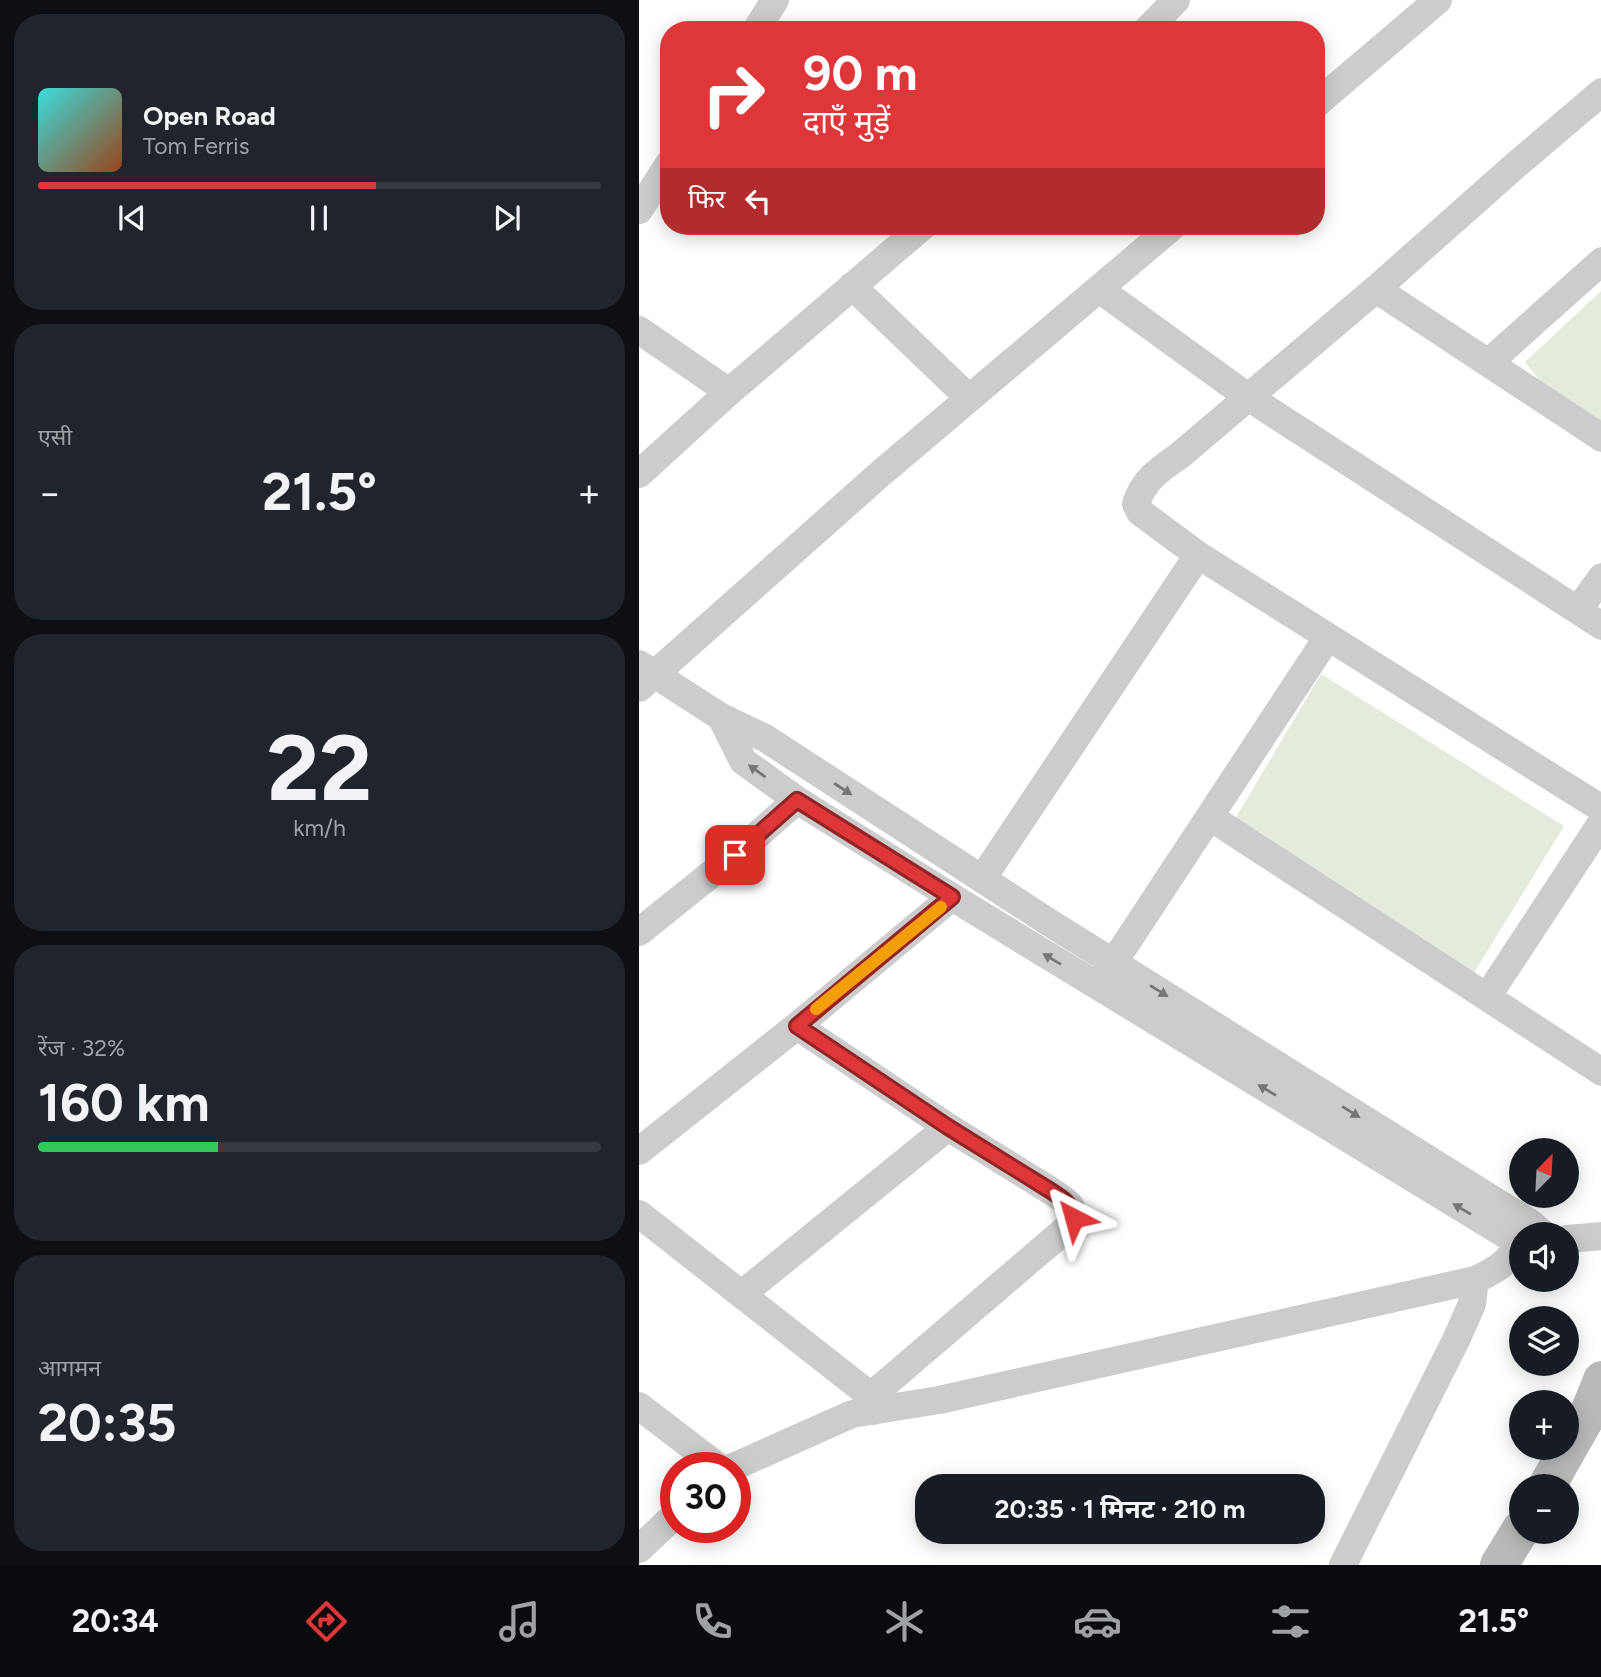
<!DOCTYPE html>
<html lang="hi">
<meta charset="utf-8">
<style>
:root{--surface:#171b24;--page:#20242c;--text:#f1f3f6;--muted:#9ea1a6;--line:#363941;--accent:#df3739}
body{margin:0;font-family:Figtree,"Noto Sans Devanagari",sans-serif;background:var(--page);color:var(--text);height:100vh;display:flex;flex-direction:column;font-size:26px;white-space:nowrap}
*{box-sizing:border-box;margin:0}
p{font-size:23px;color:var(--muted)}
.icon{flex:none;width:38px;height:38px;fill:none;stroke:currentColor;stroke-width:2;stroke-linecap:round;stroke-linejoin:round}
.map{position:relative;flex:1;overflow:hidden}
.panel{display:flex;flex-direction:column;gap:14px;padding:14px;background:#0d0f14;width:639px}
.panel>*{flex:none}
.top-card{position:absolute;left:21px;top:21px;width:665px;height:214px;border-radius:28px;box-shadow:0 4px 18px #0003;background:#df3739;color:#fff;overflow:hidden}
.needle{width:46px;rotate:24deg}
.fabs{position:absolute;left:870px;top:1138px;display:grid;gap:14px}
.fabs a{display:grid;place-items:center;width:70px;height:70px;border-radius:50%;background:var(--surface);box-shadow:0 4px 18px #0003;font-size:35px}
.speed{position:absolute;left:21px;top:1452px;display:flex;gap:14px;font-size:35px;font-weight:700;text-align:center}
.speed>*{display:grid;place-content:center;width:91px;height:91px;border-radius:50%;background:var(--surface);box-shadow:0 4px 18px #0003;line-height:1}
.speed .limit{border:10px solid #d22;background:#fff;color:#111}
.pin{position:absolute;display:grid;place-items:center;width:60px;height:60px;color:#fff;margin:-30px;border-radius:14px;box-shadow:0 4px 10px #0006}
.me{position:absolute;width:77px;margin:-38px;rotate:321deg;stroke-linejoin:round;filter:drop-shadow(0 0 5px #0008)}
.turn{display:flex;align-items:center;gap:24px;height:147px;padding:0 28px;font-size:32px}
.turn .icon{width:91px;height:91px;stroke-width:2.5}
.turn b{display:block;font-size:49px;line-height:60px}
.then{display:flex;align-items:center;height:66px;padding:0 28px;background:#0003;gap:14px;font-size:26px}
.big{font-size:52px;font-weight:700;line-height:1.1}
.panel .tile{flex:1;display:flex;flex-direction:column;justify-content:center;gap:10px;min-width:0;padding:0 24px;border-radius:28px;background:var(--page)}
.panel .dial{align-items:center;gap:0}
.dial b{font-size:91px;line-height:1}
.song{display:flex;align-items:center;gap:21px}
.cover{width:84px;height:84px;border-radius:10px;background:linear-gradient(135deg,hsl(180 70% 55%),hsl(20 70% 35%))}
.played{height:7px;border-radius:4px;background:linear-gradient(90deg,var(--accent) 60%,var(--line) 60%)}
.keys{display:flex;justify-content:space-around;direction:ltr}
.heat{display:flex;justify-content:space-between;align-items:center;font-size:38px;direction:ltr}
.charge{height:10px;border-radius:5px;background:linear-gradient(90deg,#34c759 32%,var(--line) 0)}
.trip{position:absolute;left:276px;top:1474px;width:410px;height:70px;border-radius:28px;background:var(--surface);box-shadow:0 4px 18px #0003;font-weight:700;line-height:70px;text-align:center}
.dock{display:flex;height:112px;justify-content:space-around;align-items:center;background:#090b0e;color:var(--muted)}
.dock .icon{width:49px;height:49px}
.dock .active{color:var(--accent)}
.dock b{font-size:32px;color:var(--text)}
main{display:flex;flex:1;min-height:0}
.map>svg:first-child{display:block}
.park{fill:#e4ebdd}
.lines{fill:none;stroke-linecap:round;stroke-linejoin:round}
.street{stroke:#ccc;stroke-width:28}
.secondary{stroke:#b9b9b9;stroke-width:38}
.oneway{fill:#767676}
.route-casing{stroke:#912425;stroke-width:18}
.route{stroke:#df3739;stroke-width:12}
.slow{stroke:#f59e0b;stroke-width:12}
</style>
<main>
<section class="panel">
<div class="tile">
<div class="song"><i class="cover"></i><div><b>Open Road</b><p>Tom Ferris</p></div></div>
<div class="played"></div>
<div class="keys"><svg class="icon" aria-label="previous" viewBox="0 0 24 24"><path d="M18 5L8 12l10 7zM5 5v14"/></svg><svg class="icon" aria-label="pause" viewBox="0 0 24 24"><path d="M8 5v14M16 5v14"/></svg><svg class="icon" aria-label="next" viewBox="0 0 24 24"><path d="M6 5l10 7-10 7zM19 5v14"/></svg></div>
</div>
<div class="tile"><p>एसी</p>
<div class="heat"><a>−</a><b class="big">21.5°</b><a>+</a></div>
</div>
<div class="tile dial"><b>22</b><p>km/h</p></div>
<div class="tile"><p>रेंज · 32%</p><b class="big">160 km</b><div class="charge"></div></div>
<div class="tile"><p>आगमन</p><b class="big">20:35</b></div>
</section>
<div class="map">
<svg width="963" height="1565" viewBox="0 0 963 1565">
<rect width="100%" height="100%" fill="#fff"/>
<!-- park -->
<path class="park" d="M962 291V428L912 395 886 362Z
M682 674 925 826 835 973 593 824Z"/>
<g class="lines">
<!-- street -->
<path class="street" d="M117 30 136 0
M508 30 537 0
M963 92 878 164 737 289 540 456C521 469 504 480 497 504L501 512 559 555 963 809
M677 104 799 0
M0 210 30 164
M213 286 330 398
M460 289 609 397 963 626
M737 289 963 438
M0 330 90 392
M849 363 963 261
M0 474 90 392 284 226
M939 610 963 577
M0 664 82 717 126 738 411 923 893 1224 904 1234
M0 688 241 474 534 226
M82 717 104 761 158 800 313 897 882 1244
M571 817 963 1072
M343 879 559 555
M0 932 96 855 158 800
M465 977 688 638
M848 997 963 822
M158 1026 309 1127 412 1191C428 1202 443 1209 427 1229L232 1396
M0 1151 158 1026 313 897
M0 1214 232 1396 234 1411
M928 1239 963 1236
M103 1294 309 1127
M0 1406 81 1468
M92 1468 213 1414 300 1400 836 1280C858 1270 868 1263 882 1242
M0 1549 37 1514
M704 1565 817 1340 833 1304 836 1280"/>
<!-- secondary -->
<path class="secondary" d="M908 1486 951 1410 963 1380
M860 1565 882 1529"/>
</g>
<!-- one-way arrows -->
<defs><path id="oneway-solid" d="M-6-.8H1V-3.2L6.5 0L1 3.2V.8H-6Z" transform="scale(1.75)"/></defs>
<g class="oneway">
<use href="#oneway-solid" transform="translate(118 771) rotate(-144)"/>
<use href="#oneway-solid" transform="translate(204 789) rotate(33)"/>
<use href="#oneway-solid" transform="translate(413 959) rotate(-149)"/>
<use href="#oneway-solid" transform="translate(520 991) rotate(32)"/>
<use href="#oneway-solid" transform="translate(628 1090) rotate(-149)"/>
<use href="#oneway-solid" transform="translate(712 1112) rotate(32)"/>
<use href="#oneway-solid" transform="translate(823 1209) rotate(-149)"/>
</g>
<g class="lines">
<defs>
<path id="route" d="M96 855 158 800 313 897 158 1026 309 1127 412 1191C423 1198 433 1204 435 1218"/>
</defs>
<!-- route casing -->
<use href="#route" class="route-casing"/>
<!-- route -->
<use href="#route" class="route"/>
<!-- slow -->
<path class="slow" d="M177 1009 302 907"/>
</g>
</svg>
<div class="fabs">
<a><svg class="needle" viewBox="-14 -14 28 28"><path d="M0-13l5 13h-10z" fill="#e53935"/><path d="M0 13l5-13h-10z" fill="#9ea1a6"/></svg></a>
<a><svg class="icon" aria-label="sound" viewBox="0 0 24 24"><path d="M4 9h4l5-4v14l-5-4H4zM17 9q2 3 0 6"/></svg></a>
<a><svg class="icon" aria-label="layers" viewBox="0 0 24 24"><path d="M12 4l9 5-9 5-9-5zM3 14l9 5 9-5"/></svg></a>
<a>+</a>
<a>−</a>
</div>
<div class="speed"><div class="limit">30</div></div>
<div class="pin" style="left:96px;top:855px;background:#d93025"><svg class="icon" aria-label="arrive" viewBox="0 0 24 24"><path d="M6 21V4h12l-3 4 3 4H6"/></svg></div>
<svg class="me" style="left:435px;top:1218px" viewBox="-20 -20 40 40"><path d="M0-17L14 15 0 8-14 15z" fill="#df3739" stroke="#fff" stroke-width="4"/></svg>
<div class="trip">20:35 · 1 मिनट · 210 m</div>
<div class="top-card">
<div class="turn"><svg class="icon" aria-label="right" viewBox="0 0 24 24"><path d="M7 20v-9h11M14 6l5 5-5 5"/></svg><div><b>90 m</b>दाएँ मुड़ें</div></div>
<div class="then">फिर<svg class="icon" aria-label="left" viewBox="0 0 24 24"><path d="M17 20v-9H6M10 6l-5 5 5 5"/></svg></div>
</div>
</div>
</main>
<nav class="dock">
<b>20:34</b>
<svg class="icon active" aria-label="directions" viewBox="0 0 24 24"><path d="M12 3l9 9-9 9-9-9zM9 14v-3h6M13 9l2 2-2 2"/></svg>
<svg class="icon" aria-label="music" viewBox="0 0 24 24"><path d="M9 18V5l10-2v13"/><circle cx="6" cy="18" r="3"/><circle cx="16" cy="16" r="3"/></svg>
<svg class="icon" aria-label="phone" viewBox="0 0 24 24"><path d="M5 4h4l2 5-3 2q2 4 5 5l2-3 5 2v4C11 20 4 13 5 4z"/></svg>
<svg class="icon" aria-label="climate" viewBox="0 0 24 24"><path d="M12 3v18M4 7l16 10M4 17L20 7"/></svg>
<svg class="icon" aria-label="car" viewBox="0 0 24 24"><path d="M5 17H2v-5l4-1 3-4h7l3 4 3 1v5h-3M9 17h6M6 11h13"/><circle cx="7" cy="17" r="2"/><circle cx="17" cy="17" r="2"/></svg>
<svg class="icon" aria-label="filters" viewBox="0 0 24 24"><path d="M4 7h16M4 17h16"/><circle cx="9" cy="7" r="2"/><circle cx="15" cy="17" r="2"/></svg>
<b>21.5°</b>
</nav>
